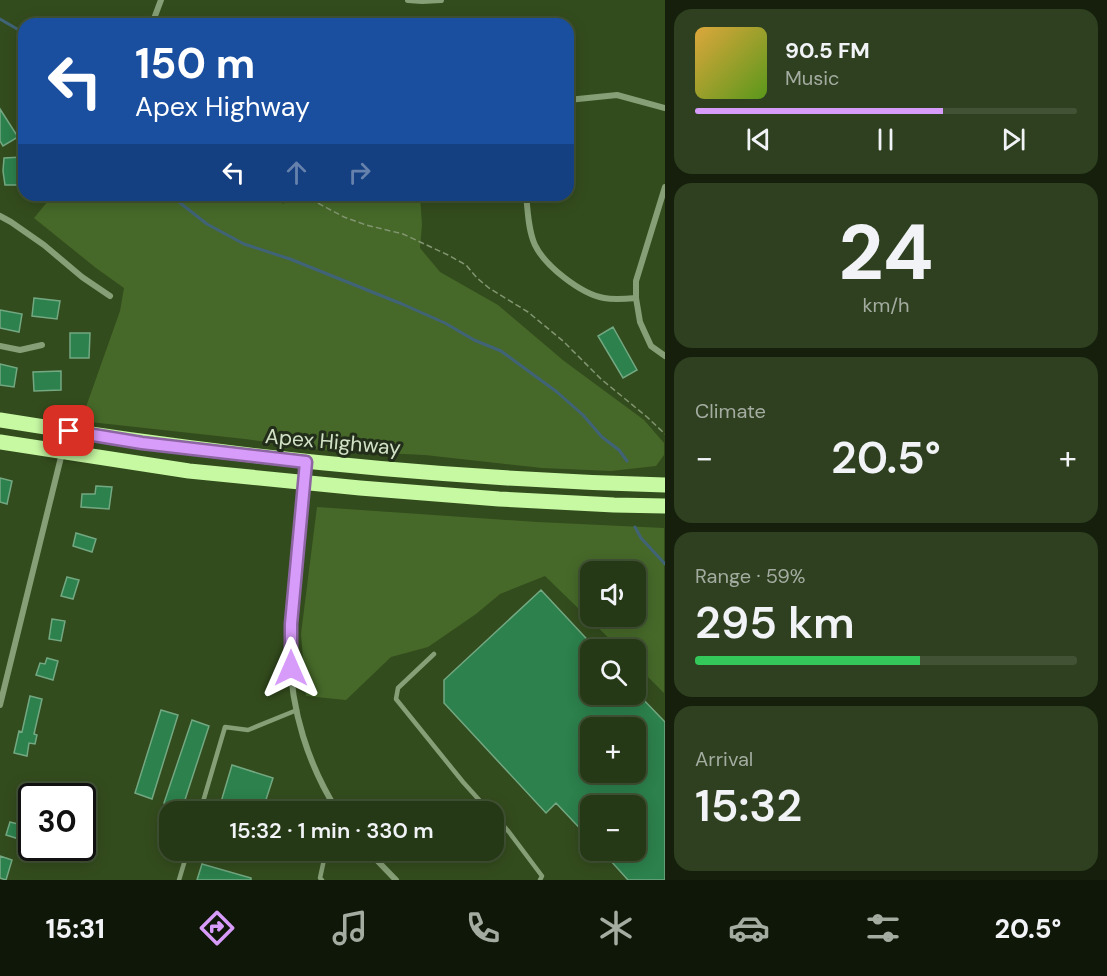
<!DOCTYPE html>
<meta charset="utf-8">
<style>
:root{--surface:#263916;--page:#2e401f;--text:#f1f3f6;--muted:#a4aca1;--line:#425335;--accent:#d79bf9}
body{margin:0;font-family:"DM Sans",sans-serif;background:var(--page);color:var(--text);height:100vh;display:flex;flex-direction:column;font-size:22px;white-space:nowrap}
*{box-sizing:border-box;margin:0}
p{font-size:20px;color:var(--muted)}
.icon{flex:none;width:33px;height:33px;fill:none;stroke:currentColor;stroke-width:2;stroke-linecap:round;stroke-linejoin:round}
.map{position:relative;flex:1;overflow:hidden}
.drawer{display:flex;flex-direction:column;gap:9px;padding:9px;background:#151f0c;width:442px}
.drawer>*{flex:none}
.banner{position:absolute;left:18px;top:18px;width:556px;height:183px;border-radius:18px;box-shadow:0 3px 15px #0003,0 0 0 2px var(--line);background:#1a4fa0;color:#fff;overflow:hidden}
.tools{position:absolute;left:580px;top:561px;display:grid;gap:12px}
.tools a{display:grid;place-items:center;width:66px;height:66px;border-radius:12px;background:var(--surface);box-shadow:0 3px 15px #0003,0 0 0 2px var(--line);font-size:30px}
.speed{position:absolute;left:18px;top:783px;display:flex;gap:12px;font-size:30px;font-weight:700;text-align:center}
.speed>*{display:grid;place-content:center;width:78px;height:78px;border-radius:50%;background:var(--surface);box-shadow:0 3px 15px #0003,0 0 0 2px var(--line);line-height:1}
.speed .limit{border:3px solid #111;border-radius:9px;background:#fff;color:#111}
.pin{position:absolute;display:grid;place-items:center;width:51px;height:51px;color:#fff;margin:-26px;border-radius:12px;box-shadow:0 3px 9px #0006}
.me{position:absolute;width:66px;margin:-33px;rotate:0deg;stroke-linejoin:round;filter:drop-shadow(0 0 4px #0008)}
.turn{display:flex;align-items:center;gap:21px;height:126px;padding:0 18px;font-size:27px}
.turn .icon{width:78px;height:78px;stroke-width:2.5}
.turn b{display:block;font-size:42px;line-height:51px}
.lanes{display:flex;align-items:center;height:57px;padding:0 18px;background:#0003;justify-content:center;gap:30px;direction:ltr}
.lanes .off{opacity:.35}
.big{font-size:45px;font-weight:600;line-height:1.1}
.drawer .widget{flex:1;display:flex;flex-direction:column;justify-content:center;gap:9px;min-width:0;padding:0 21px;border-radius:18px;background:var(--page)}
.drawer .dial{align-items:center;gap:0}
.dial b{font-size:78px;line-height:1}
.song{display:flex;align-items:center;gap:18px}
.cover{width:72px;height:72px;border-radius:9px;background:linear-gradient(135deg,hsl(40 70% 55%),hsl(90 70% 35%))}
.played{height:6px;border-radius:3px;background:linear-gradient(90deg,var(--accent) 65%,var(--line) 65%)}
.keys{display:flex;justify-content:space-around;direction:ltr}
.heat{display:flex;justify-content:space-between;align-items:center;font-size:33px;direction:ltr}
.charge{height:9px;border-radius:4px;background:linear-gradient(90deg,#34c759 59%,var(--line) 0)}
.trip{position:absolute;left:159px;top:801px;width:345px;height:60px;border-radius:18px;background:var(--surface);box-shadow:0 3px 15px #0003,0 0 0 2px var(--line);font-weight:600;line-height:60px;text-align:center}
.menu{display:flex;height:96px;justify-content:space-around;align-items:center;background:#0f1709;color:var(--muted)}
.menu .icon{width:42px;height:42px}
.menu .current{color:var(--accent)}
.menu b{font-size:27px;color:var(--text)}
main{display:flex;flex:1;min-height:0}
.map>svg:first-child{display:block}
.green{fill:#466929;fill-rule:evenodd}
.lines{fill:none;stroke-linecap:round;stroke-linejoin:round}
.stream{stroke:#406377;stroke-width:3}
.building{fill:#2c814c;stroke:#73a882;stroke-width:1.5;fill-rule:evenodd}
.path{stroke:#819570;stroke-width:1.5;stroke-dasharray:6 3;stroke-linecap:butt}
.lane{stroke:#869f76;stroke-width:4.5}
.street{stroke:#869f76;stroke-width:6}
.primary{stroke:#c7f9a3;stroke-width:15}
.route-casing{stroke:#8c65a2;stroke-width:15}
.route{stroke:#d79bf9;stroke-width:10}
.labels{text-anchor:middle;stroke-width:6;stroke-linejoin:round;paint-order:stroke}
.street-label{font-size:21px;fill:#d2e2c7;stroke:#222e1a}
</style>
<main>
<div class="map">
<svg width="665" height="880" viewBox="0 0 665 880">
<rect width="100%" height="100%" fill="#334c1d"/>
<!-- green -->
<path class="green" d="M53 195H274L283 204 293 195H420L422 225 420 248 440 272 498 305 564 361 644 420 664 443V455L656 466 611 471 542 468 425 455 322 450 245 439 81 421 120 311 124 288 96 268 34 218Z
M317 507 537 522 664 528V693L636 665V650L620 649 545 576 500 594 476 614 428 647 391 657 346 700 306 696 301 634ZM591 572H636V616H591Z"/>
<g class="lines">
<!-- stream -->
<path class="stream" d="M0 19 24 33
M170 195 207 224 244 244 290 259 402 304 445 323 474 340 501 351 557 392 583 415 602 437 619 450 627 461
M635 527 641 538 665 564"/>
</g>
<!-- building -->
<path class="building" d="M0 109 18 137 3 146 0 141Z
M22 157 21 172 23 185H5L3 171 4 158Z
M34 298 60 301 57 319 32 316Z
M0 310 22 314 19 332 0 328Z
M613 327 637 370 623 378 598 336Z
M70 333H90L89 358H70Z
M0 364 17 368 14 387 0 385Z
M61 371V390L34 391 33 372Z
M0 478 12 481 7 504 0 502Z
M96 486 112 487 109 509 81 507 82 494H95Z
M76 533 96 539 92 552 73 546Z
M67 577 79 580 73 599 61 596Z
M541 590 597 650H591V694H638L665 722V880H628L601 850H636V806H591V840L556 803 546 813 444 703V680ZM591 728H636V772H591Z
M52 619 65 621 61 641 49 639Z
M47 658 58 661 53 680 36 675 40 663 45 664Z
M30 696 42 699 34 734 37 735 35 744 29 743 27 756 14 753 19 731 22 732Z
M161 710 178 715 152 799 135 793Z
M192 720 209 726 182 809 164 803Z
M232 765 273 778 262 812H218Z
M10 822 22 825 20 831 24 833 22 840 6 835Z
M0 856 12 860 6 880 0 878Z
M202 864 251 878V880H197Z"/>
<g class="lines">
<!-- path -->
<path class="path" d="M310 199 344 217 366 225 403 234 448 255 466 265 477 278 489 288 528 312 563 341 601 379 647 417 665 434"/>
<!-- lane -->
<path class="lane" d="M434 654 398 688 396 699 463 782 490 812
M200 812 225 727 248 730 297 710
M494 815 509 832 542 876 540 880
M179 880 188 850
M322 880 320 878 325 855 328 850"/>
<!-- street -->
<path class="street" d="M408 0 422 1 441 0
M152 24 161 0
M568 100 617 95 665 108
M665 187 636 281V298L640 322 651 346 665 356
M526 195C528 211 528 230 535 245 545 266 581 294 604 298 614 300 625 299 636 298
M0 216 11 222 44 245 82 277 110 296
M0 346 20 350 42 345
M306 462C302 497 299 532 296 567 293 596 290 626 290 655 291 710 308 765 338 812
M0 705 62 453
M367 850 396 880"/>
<!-- primary -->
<path class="primary" d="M0 420C220 456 442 479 665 485
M0 442 189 471 360 488 499 499 614 505 665 506"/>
</g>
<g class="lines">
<defs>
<path id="route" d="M69 431 142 443 306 462 291 624V668"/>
</defs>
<!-- route casing -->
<use href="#route" class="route-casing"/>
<!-- route -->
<use href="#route" class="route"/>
</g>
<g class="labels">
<!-- street labels -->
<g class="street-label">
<text transform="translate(333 442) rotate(5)" y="7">Apex Highway</text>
</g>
</g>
</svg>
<div class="tools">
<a><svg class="icon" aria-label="sound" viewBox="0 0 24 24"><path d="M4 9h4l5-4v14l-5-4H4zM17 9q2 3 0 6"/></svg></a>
<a><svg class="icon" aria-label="search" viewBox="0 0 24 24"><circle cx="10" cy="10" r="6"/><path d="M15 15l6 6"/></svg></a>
<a>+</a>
<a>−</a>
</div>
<div class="speed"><div class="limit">30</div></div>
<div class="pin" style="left:69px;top:431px;background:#d93025"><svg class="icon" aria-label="arrive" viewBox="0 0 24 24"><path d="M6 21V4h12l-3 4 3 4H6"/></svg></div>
<svg class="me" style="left:291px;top:668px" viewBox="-20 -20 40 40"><path d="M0-17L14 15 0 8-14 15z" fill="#d79bf9" stroke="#fff" stroke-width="4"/></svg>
<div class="trip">15:32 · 1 min · 330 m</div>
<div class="banner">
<div class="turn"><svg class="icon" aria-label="left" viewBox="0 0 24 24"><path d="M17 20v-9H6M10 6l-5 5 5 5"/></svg><div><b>150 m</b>Apex Highway</div></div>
<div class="lanes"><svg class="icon" aria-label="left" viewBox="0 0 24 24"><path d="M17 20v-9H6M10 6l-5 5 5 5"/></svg><svg class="icon off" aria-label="ahead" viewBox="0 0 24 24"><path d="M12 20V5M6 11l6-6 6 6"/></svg><svg class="icon off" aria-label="right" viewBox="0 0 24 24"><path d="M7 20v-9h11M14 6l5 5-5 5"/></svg></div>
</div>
</div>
<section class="drawer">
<div class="widget">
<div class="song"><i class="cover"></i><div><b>90.5 FM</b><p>Music</p></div></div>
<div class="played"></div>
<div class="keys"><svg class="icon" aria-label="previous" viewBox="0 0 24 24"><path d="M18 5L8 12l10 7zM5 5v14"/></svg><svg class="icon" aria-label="pause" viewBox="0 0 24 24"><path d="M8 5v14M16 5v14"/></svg><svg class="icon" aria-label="next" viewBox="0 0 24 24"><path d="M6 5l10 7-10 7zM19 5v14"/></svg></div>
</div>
<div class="widget dial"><b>24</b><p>km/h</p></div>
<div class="widget"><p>Climate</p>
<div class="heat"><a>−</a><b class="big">20.5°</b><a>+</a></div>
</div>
<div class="widget"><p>Range · 59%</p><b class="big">295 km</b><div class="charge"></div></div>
<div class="widget"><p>Arrival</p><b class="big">15:32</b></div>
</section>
</main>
<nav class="menu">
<b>15:31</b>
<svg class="icon current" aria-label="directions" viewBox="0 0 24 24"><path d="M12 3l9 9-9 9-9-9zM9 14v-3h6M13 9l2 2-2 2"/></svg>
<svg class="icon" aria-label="music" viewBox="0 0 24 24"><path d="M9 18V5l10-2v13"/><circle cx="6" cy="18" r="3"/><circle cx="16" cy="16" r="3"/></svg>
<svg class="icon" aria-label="phone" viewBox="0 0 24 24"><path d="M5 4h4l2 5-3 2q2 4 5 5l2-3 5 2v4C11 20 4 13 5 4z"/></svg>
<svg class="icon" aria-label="climate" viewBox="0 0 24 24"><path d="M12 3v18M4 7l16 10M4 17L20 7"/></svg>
<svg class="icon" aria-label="car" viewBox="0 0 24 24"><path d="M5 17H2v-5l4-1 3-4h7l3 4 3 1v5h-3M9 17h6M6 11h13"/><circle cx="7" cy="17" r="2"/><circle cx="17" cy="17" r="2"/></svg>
<svg class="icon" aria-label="filters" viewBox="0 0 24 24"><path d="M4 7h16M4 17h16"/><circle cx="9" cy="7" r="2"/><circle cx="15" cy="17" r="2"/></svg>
<b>20.5°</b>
</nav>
